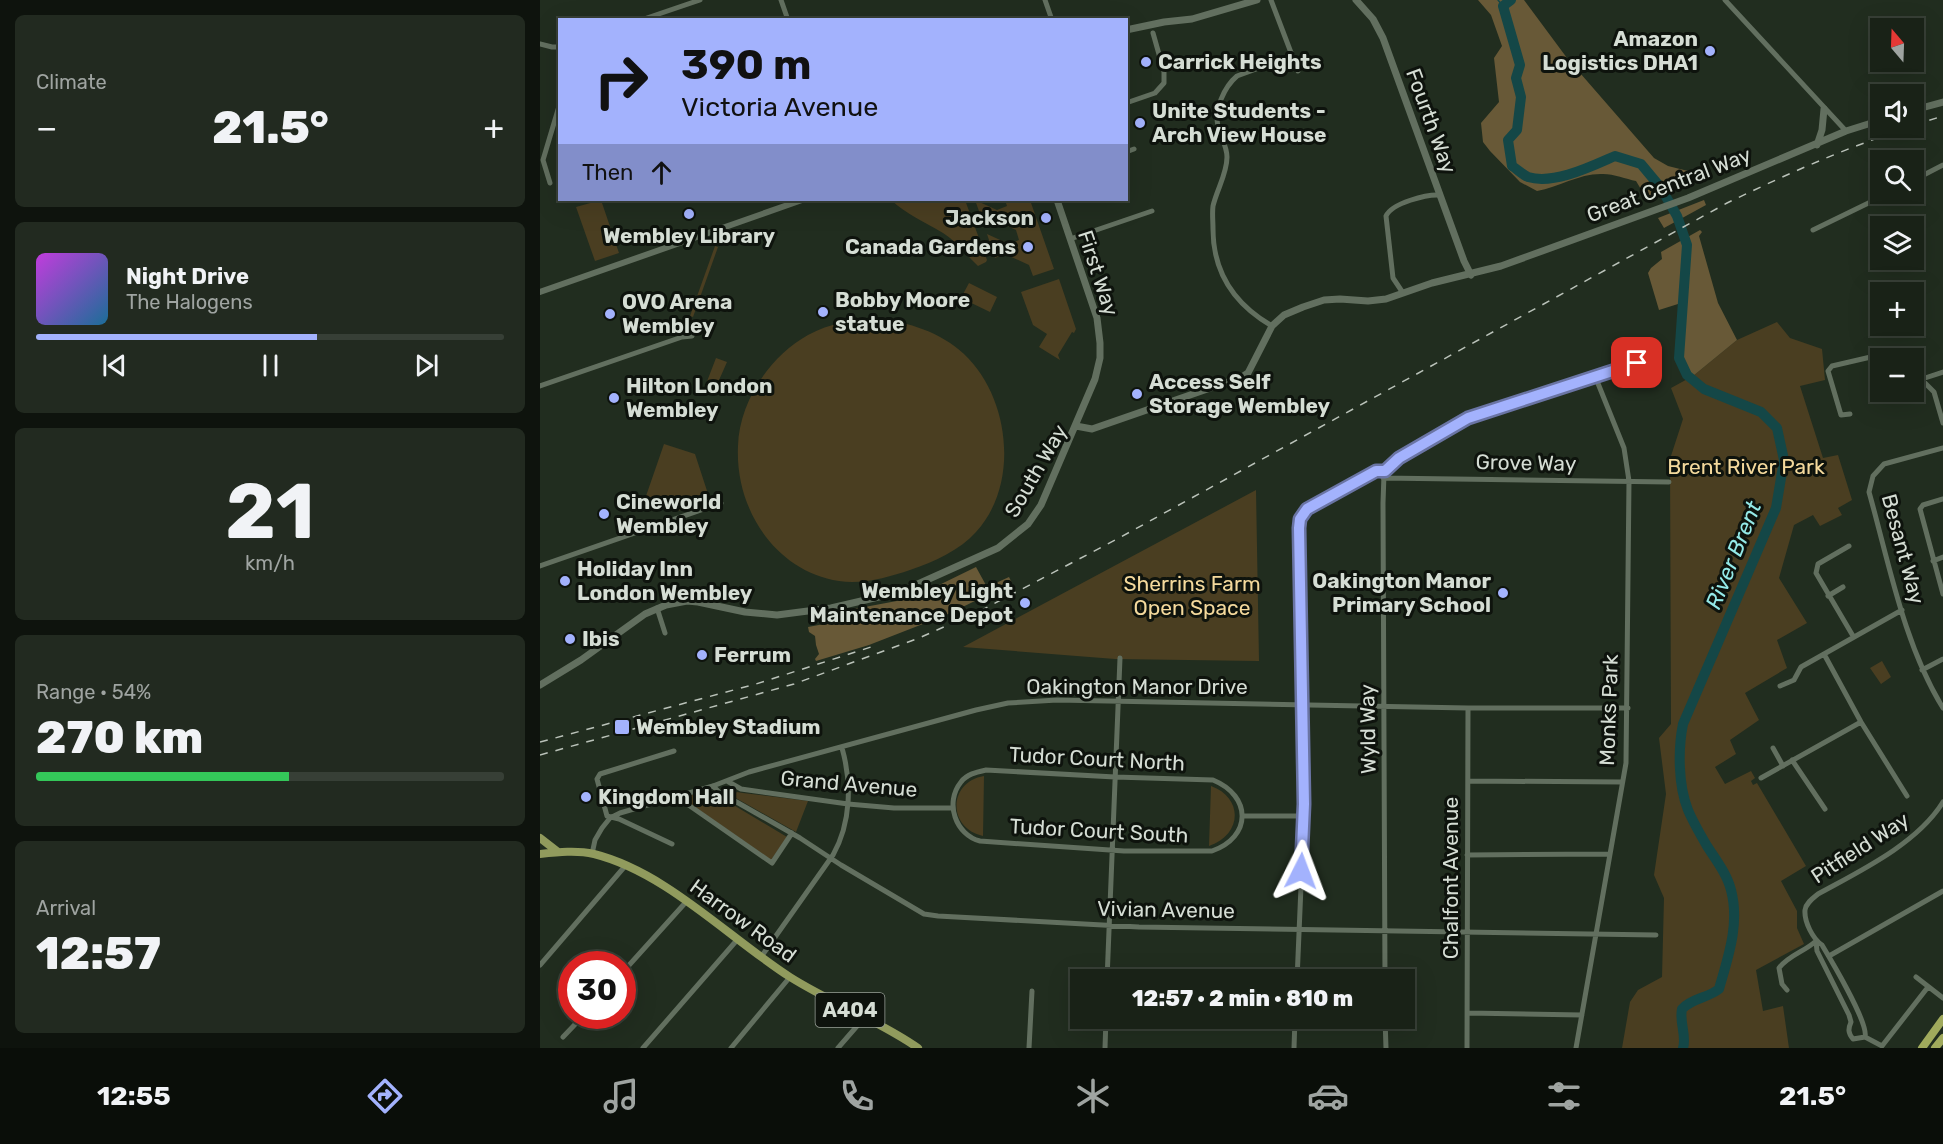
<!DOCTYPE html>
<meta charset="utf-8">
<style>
:root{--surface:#192217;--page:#222a20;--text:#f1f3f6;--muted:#9fa4a1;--line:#373f36;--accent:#a3b2fd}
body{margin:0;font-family:Rubik,sans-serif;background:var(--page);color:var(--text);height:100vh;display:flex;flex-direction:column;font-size:22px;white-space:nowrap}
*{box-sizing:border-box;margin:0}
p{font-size:20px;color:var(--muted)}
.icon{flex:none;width:33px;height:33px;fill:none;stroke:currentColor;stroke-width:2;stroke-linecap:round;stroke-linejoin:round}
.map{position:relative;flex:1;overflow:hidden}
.panel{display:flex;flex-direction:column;gap:15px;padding:15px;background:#0e130d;width:540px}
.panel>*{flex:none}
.hud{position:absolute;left:18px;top:18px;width:570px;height:183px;border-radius:0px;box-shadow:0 6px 24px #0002,0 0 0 2px var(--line);background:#a3b2fd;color:#111;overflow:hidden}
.needle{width:39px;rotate:341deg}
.controls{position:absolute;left:1330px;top:18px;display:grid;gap:12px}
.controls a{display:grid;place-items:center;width:54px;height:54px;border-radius:0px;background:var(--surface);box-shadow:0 6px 24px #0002,0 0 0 2px var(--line);font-size:30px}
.speed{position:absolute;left:18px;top:951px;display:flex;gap:12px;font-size:30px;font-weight:700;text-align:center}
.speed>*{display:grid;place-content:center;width:78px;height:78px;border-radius:50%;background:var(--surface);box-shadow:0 6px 24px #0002,0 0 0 2px var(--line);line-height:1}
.speed .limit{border:9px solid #d22;background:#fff;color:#111}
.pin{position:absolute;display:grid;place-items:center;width:51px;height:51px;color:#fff;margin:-26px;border-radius:12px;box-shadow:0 3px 9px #0006}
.me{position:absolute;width:66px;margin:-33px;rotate:3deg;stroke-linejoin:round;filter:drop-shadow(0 0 4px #0008)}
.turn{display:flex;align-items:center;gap:21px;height:126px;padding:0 24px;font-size:27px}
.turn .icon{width:78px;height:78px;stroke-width:2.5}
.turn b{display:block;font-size:42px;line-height:51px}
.then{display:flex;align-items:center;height:57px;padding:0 24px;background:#0003;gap:12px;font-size:22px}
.big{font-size:45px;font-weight:800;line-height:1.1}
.panel .tile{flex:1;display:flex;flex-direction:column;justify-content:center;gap:9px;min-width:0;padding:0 21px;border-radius:9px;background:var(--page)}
.panel .dial{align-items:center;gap:0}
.dial b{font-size:78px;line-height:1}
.song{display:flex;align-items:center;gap:18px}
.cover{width:72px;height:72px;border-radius:9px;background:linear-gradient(135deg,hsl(290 70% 55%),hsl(200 70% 35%))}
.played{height:6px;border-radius:3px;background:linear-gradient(90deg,var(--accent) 60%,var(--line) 60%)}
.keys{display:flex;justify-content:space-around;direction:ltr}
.heat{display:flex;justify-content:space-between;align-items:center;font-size:33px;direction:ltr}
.charge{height:9px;border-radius:4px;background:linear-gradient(90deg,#34c759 54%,var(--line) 0)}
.trip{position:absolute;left:530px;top:969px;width:345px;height:60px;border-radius:0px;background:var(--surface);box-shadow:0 6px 24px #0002,0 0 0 2px var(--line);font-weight:800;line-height:60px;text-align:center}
.tab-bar{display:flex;height:96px;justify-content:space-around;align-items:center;background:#0a0e09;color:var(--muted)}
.tab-bar .icon{width:42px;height:42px}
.tab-bar .current{color:var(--accent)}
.tab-bar b{font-size:27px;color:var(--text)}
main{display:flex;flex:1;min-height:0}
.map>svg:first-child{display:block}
.green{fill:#4a3e21}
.forest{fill:#685937}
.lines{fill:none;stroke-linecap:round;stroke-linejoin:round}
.stream{stroke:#144747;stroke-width:1.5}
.river{stroke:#144747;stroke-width:10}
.minor{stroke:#626f5f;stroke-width:5}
.tertiary{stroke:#626f5f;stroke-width:6}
.secondary{stroke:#626f5f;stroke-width:7}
.primary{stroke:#919b5d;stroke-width:8}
.trunk{stroke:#a0aa5c;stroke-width:8}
.rail{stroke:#bac2b9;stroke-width:1.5;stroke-dasharray:8 8;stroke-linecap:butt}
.route-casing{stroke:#6a74a4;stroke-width:15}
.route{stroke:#a3b2fd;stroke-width:10}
.poi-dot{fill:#a3b2fd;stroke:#0e130d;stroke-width:2}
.labels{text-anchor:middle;stroke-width:6;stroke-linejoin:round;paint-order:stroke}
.shield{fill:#0e130d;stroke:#99a098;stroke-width:1.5}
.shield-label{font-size:20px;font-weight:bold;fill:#d5ddd4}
.poi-label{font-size:21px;font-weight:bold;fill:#d5ddd4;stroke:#0e130d;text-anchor:start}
.street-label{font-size:21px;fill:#d5ddd4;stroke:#0e130d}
.park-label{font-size:21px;fill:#f4d99c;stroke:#0e130d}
.water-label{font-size:22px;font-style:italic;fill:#94eae8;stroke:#0e130d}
</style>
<main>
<section class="panel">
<div class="tile"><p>Climate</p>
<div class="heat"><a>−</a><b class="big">21.5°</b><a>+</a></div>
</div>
<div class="tile">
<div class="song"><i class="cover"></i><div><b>Night Drive</b><p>The Halogens</p></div></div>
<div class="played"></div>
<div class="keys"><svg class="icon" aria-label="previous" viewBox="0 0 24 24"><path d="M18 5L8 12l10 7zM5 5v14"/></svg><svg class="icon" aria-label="pause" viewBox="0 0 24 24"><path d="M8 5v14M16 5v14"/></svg><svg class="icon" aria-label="next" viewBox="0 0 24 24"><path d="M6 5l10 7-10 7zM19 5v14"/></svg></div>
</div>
<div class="tile dial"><b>21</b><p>km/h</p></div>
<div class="tile"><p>Range · 54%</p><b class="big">270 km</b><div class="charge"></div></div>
<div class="tile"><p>Arrival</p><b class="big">12:57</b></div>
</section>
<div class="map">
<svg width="1403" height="1048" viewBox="0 0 1403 1048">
<rect width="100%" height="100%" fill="#212d1f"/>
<!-- green -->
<path class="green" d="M61 200 79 253 55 261 36 207Z
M351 200H425L447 260 446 262 438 266C426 255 417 242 403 233 385 222 366 214 351 200Z
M435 200 457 210 467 206 465 200H490L514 269 493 276 489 265 465 254 455 258 447 234 469 244 479 240 476 230 452 219 443 222Z
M175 246 178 247 153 317 150 316Z
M519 279 536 329 534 333 532 332 518 355 520 360 499 347 507 334 493 325 481 292Z
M429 283 457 297 450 312 421 298Z
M337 319C369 322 400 332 424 354 470 397 480 484 436 532 420 550 394 562 370 570 349 577 322 585 299 581 235 571 195 509 198 446 199 402 230 356 268 335 290 323 312 320 337 319Z
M1237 322 1250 338 1282 349 1285 380 1260 386 1283 458 1298 455 1312 500 1298 508 1302 515 1280 526 1273 515 1254 525 1239 578 1267 623 1237 640 1247 668 1205 693 1219 720 1190 740 1196 754 1175 767 1185 784 1211 771 1215 778 1211 781 1213 785 1217 783 1266 866 1241 881 1257 911V928L1264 944 1216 970 1223 1011 1243 1006 1249 1048H1082L1090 1002 1098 990 1122 977 1124 898 1114 875 1126 794 1119 738 1131 724 1130 459 1143 419 1131 388 1153 376 1197 340Z
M176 358 187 362 176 387H174L170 394V385L166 384Z
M124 444 155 454 170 500 138 511 134 505 106 496Z
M716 490 719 661 575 659 423 647Z
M1342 661 1351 677 1341 684 1330 668Z
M444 776 443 836C407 828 408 782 444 776Z
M671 786C704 798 702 835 669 846Z
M162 792 175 794 247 837 231 860 145 800V797Z
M197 792 203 793 268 801 256 832 194 797V794Z"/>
<!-- forest -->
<path class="forest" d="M938 0H984L1027 58 1114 158 1128 166 1148 171 1142 188 1108 201 1096 181C1086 179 1074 174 1063 174 1040 173 1019 187 997 191L980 182 950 151 943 142 941 123 959 102 954 58 962 46 951 15Z
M1164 200 1166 205 1124 228 1118 218Z
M1160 230 1162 232 1159 236 1178 303 1197 340 1153 376 1141 356 1144 319 1138 304 1119 310 1108 273 1111 268 1122 259 1121 252Z
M436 567 447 587 469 577 472 583 406 615 329 645 276 661 275 659 279 654 276 645 275 636 269 632 268 627 300 621 298 612 362 600 395 587Z"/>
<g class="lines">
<!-- stream -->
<path class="stream" d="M958 0 963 6"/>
<!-- river -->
<path class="river" d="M971 0 963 6 980 65 976 78 981 97 977 130 968 140 972 166C977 169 983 175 988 177 1014 185 1052 166 1075 156L1101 164 1121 188 1137 216 1147 245 1139 358 1147 375 1164 389 1221 412 1237 428 1244 460 1236 508 1143 724C1138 749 1138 785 1148 810 1153 822 1160 834 1167 846 1176 860 1187 874 1191 890 1200 924 1188 957 1179 989 1168 998 1152 998 1142 1009 1139 1022 1147 1036 1143 1048"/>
<!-- minor -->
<path class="minor" d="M241 0 248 20
M505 0 512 20
M731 0 758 71
M1185 0 1306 131
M101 20 160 0
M0 44 12 47H20
M586 103 615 93 624 83V72L613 33
M586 152 594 149
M1374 180 1403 165
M10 183 3 160 20 103
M1273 230 1347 194
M530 239 612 211
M863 293 853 278 846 216C852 203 887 194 900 195
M732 326C694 304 673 273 673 229 673 221 672 213 673 206 677 189 687 174 687 157 687 146 680 136 678 126 674 110 684 87 697 76L751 56
M1374 372 1394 392 1403 423
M1382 379 1403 372
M0 386 142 337 152 336
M1310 414 1301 415 1288 371 1292 366 1348 353 1356 355 1360 358
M1403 448 1344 464 1333 476 1329 492C1349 563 1364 645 1403 708
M843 478 1129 482
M1403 499 1383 505 1380 509 1403 594
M1309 546 1278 564 1276 573 1313 636
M1393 561 1403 557
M0 566 181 503
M1288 596 1303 587
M117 608 125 633
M1284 654 1321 722 1367 796
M1382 670 1403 659
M1240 686 1254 680 1261 667 1362 610
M1233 748 1243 766
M1252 760 1285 809
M446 770 575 777 673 780C712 796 712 837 672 851H584L440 841C416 835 404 803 421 782 427 774 437 772 446 770Z
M1221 778 1321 722
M187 781 201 789 308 804 354 808H413
M928 781 1082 782
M173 786 179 792 260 838 301 865 384 914 398 916 599 927 1116 935
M137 797 232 863 252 833
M703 816H764
M132 844 79 819 67 816 57 779 60 774 134 751
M52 854 55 840 62 828 70 818 80 813 173 786 209 772 436 710 468 703 517 700 928 708H1088
M927 855 1070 854
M1276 941 1277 951 1309 1015 1311 1022C1308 1029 1308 1033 1313 1039L1325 1037C1329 1024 1291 960 1282 945 1273 939 1264 922 1265 910 1266 903 1273 898 1278 894 1320 871 1377 844 1403 802
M1289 956 1403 891
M221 957 293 855C311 823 312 783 302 748
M0 965 86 865
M82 973 146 902
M1376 977 1403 998
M567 980 580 658
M757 980 764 816 759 523 762 515 767 509 836 471H845
M845 980 843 503 844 474 852 463 924 420 1097 362
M1247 990 1242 984 1239 968C1249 955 1264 952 1276 941
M927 1013 1042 1015
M845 1018 846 1048
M23 1037 43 1016
M1325 1037 1342 1046 1388 987
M103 1048 197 940
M191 1048 250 977
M298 1048 324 1018
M489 1048 492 991
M565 1048 566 1018
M754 1048 755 1018
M927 1048 928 708
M1036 1048 1086 763 1089 481 1084 448 1055 376"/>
<!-- tertiary -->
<path class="tertiary" d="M0 292 262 200"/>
<!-- secondary -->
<path class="secondary" d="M816 0 833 19 843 38 924 261 931 275
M586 30 624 22 652 19 717 0
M1374 110 1403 102
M1277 145 1282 130 1284 109
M536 426 552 429 702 377 708 373 732 326 744 315 763 307 784 300 800 299 828 301 846 299 892 283 961 266 1148 198 1306 131 1341 120
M0 685 41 660 105 614 126 605 147 601 158 602 205 612 237 615 291 608 360 592 458 548 488 524 501 505 555 379 560 358V343L557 318 517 200"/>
<!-- primary -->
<path class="primary" d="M0 838 18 852
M0 854C18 852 37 850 54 854 126 872 189 938 250 977 291 1003 338 1020 378 1048"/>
<!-- trunk -->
<path class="trunk" d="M1382 1048 1403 1019
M1395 1048 1403 1038"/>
<!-- rail -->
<path class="rail" d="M1374 125 1403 116
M0 742 216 684 331 647
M0 755 254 684 379 638 442 610 579 538 1187 203C1245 175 1305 148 1367 128"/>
</g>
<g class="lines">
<defs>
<path id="route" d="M761 871 764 804 759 528 760 519 767 509 836 471H845L859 458 928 418 1097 363"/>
</defs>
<!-- route casing -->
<use href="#route" class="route-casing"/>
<!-- route -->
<use href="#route" class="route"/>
</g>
<!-- markers -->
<g class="poi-dot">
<circle cx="1170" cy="51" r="6"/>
<circle cx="606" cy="62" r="6"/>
<circle cx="600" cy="123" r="6"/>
<circle cx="149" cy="214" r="6"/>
<circle cx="506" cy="218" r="6"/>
<circle cx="488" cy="247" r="6"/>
<circle cx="283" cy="312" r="6"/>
<circle cx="70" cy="314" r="6"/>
<circle cx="597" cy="394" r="6"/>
<circle cx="74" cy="398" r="6"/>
<circle cx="64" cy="514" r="6"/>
<circle cx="25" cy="581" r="6"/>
<circle cx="963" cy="593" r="6"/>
<circle cx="485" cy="603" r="6"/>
<circle cx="30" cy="639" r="6"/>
<circle cx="162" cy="655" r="6"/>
<rect x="74" y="719" width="16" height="16" rx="3"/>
<circle cx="46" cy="797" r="6"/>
</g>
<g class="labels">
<!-- shield labels -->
<rect class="shield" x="275.5" y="993" width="69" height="34" rx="4.5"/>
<g class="shield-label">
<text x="310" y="1017">A404</text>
</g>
<!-- poi labels -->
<g class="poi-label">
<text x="1158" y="46" text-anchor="end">Amazon<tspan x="1158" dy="24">Logistics DHA1</tspan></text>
<text x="618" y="69">Carrick Heights</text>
<text x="612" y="118">Unite Students -<tspan x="612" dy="24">Arch View House</tspan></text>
<text x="494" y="225" text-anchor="end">Jackson</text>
<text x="149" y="243" text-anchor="middle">Wembley Library</text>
<text x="476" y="254" text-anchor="end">Canada Gardens</text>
<text x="295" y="307">Bobby Moore<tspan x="295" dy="24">statue</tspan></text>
<text x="82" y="309">OVO Arena<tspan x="82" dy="24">Wembley</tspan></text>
<text x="609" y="389">Access Self<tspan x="609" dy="24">Storage Wembley</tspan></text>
<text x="86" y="393">Hilton London<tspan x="86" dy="24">Wembley</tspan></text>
<text x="76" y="509">Cineworld<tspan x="76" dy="24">Wembley</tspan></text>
<text x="37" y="576">Holiday Inn<tspan x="37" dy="24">London Wembley</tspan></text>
<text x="951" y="588" text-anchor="end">Oakington Manor<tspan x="951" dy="24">Primary School</tspan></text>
<text x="473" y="598" text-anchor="end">Wembley Light<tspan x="473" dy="24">Maintenance Depot</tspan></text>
<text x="42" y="646">Ibis</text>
<text x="174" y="662">Ferrum</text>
<text x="96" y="734">Wembley Stadium</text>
<text x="58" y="804">Kingdom Hall</text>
</g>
<!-- street labels -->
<g class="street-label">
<text transform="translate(891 121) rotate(70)" y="7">Fourth Way</text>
<text transform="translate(1129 185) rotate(-21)" y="7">Great Central Way</text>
<text transform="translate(558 273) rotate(72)" y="7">First Way</text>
<text transform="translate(986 463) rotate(1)" y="7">Grove Way</text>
<text transform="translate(496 471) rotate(-60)" y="7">South Way</text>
<text transform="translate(1363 549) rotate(75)" y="7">Besant Way</text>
<text x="597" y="694">Oakington Manor Drive</text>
<text transform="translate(1069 710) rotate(-88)" y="7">Monks Park</text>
<text transform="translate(828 729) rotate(-91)" y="7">Wyld Way</text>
<text transform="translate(557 759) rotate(3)" y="7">Tudor Court North</text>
<text transform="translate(309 784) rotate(5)" y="7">Grand Avenue</text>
<text transform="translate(559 831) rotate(3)" y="7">Tudor Court South</text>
<text transform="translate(1320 848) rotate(-33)" y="7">Pitfield Way</text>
<text transform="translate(911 878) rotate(-90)" y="7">Chalfont Avenue</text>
<text transform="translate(626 910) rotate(1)" y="7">Vivian Avenue</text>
<text transform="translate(203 921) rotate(36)" y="7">Harrow Road</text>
</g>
<!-- park labels -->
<g class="park-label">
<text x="1206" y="474">Brent River Park</text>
<text x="652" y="591">Sherrins Farm<tspan x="652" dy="24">Open Space</tspan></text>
</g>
<!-- water labels -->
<g class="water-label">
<text transform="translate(1193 555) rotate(-68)" y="8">River Brent</text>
</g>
</g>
</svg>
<div class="controls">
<a><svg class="needle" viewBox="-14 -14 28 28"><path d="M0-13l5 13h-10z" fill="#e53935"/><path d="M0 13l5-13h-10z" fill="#9fa4a1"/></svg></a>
<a><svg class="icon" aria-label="sound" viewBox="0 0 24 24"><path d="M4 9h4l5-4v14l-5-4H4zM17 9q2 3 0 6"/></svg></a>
<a><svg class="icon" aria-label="search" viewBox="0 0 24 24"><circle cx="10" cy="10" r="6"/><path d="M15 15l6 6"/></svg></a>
<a><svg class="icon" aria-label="layers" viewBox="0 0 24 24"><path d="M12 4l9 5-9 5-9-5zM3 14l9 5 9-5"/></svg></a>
<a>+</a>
<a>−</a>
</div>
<div class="speed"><div class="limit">30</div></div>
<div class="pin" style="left:1097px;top:363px;background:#d93025"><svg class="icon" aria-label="arrive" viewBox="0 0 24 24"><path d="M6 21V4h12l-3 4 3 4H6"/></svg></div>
<svg class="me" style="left:761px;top:871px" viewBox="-20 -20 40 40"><path d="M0-17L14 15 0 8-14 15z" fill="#a3b2fd" stroke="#fff" stroke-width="4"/></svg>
<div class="trip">12:57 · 2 min · 810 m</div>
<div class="hud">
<div class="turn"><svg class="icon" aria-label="right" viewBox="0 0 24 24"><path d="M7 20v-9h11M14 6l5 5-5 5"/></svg><div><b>390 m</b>Victoria Avenue</div></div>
<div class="then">Then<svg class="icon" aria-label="ahead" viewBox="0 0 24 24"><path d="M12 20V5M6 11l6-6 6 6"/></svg></div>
</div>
</div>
</main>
<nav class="tab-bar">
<b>12:55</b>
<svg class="icon current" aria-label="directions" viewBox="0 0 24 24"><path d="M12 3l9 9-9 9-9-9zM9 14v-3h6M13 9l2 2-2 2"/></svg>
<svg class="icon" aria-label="music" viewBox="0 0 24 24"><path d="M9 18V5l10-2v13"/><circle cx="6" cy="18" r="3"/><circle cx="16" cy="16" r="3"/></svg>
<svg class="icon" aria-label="phone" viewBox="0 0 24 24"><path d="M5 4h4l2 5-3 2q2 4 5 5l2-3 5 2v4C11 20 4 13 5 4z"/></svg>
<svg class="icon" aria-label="climate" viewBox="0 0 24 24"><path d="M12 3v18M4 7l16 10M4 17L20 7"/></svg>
<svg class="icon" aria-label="car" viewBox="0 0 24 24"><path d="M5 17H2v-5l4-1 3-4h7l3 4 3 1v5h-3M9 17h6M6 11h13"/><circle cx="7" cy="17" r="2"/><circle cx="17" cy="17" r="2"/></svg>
<svg class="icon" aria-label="filters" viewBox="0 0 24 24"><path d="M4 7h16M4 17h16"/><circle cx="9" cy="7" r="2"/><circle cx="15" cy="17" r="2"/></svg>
<b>21.5°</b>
</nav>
